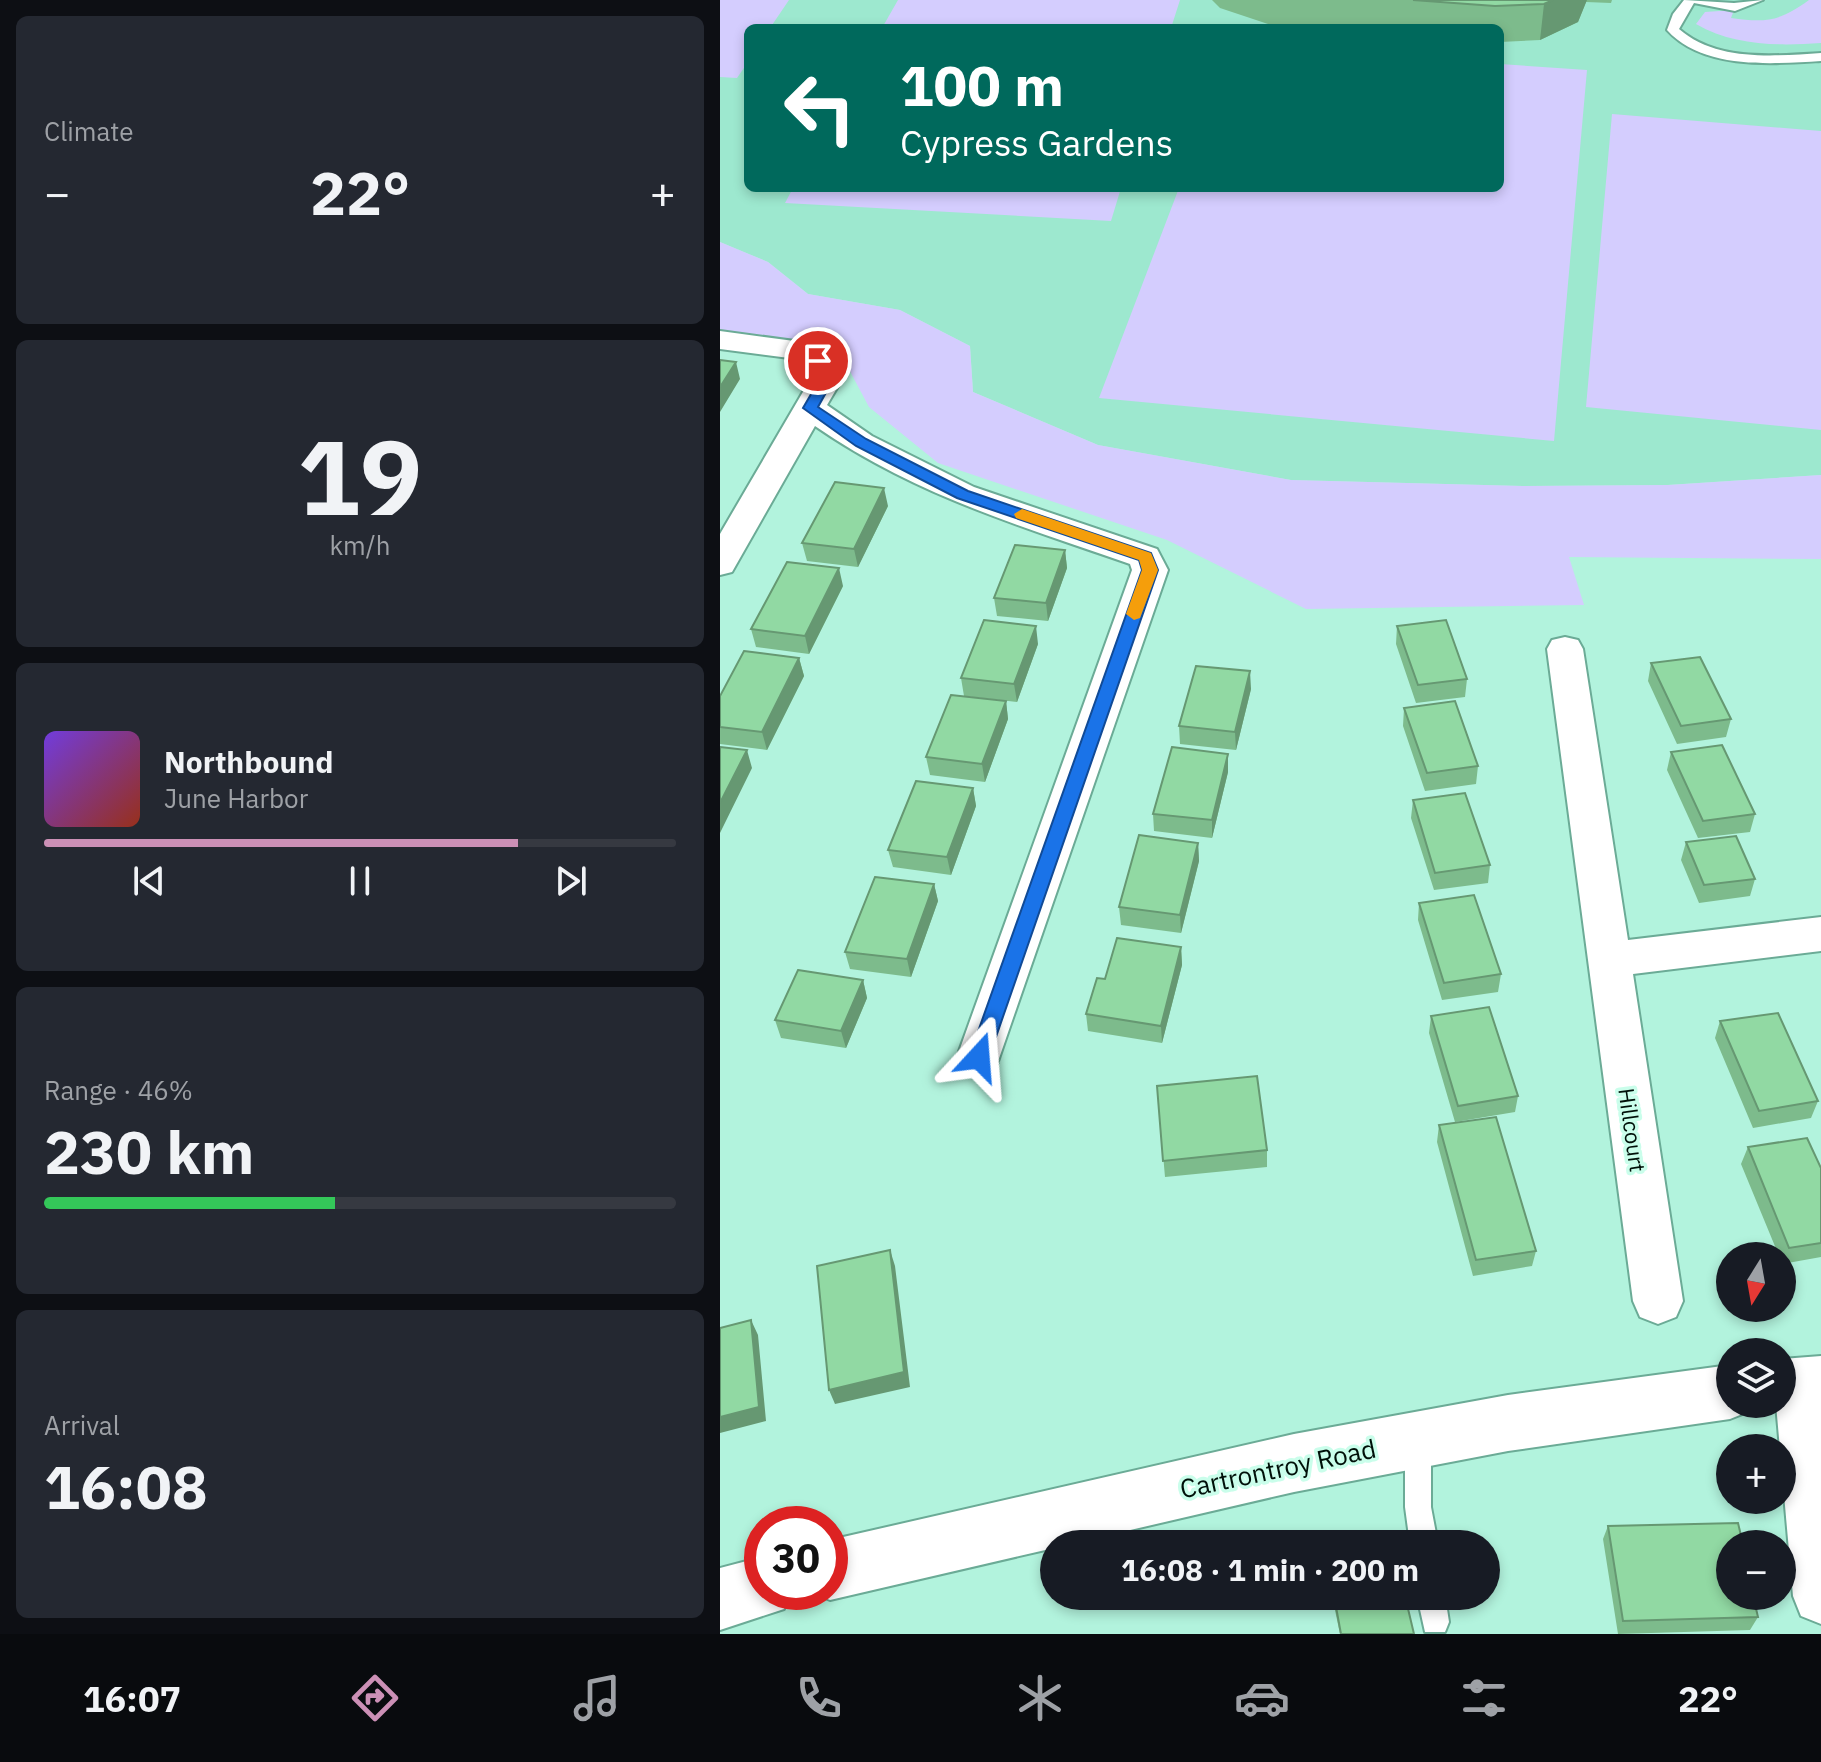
<!DOCTYPE html>
<meta charset="utf-8">
<style>
:root{--surface:#171b24;--page:#242831;--text:#f1f3f6;--muted:#9ea1a6;--line:#363941;--accent:#cc90b6}
body{margin:0;font-family:"IBM Plex Sans",sans-serif;background:var(--page);color:var(--text);height:100vh;display:flex;flex-direction:column;font-size:30px;white-space:nowrap}
*{box-sizing:border-box;margin:0}
p{font-size:26px;color:var(--muted)}
.icon{flex:none;width:44px;height:44px;fill:none;stroke:currentColor;stroke-width:2;stroke-linecap:round;stroke-linejoin:round}
.map{position:relative;flex:1;overflow:hidden}
.panel{display:flex;flex-direction:column;gap:16px;padding:16px;background:#0d0f14;width:720px}
.panel>*{flex:none}
.banner{position:absolute;left:24px;top:24px;width:760px;height:168px;border-radius:12px;box-shadow:0 4px 12px #0003;background:#00695c;color:#fff;overflow:hidden}
.needle{width:52px;rotate:191deg}
.buttons{position:absolute;left:996px;top:1242px;display:grid;gap:16px}
.buttons a{display:grid;place-items:center;width:80px;height:80px;border-radius:50%;background:var(--surface);box-shadow:0 4px 12px #0003;font-size:40px}
.speed{position:absolute;left:24px;top:1506px;display:flex;gap:16px;font-size:40px;font-weight:700;text-align:center}
.speed>*{display:grid;place-content:center;width:104px;height:104px;border-radius:50%;background:var(--surface);box-shadow:0 4px 12px #0003;line-height:1}
.speed .limit{border:12px solid #d22;background:#fff;color:#111}
.pin{position:absolute;display:grid;place-items:center;width:68px;height:68px;color:#fff;margin:-34px;border:4px solid #fff;border-radius:50%;box-shadow:0 2px 8px #0007}
.me{position:absolute;width:88px;margin:-44px;rotate:19deg;stroke-linejoin:round;filter:drop-shadow(0 0 6px #0008)}
.turn{display:flex;align-items:center;gap:28px;height:168px;padding:0 24px;font-size:36px}
.turn .icon{width:104px;height:104px;stroke-width:2.5}
.turn b{display:block;font-size:56px;line-height:68px}
.big{font-size:60px;font-weight:700;line-height:1.1}
.panel .card{flex:1;display:flex;flex-direction:column;justify-content:center;gap:12px;min-width:0;padding:0 28px;border-radius:12px;background:var(--page)}
.panel .dial{align-items:center;gap:0}
.dial b{font-size:104px;line-height:1}
.song{display:flex;align-items:center;gap:24px}
.cover{width:96px;height:96px;border-radius:12px;background:linear-gradient(135deg,hsl(260 70% 55%),hsl(10 70% 35%))}
.played{height:8px;border-radius:4px;background:linear-gradient(90deg,var(--accent) 75%,var(--line) 75%)}
.keys{display:flex;justify-content:space-around;direction:ltr}
.heat{display:flex;justify-content:space-between;align-items:center;font-size:44px;direction:ltr}
.charge{height:12px;border-radius:6px;background:linear-gradient(90deg,#34c759 46%,var(--line) 0)}
.trip{position:absolute;left:320px;top:1530px;width:460px;height:80px;border-radius:40px;background:var(--surface);box-shadow:0 4px 12px #0003;font-weight:700;line-height:80px;text-align:center}
.menu{display:flex;height:128px;justify-content:space-around;align-items:center;background:#090b0e;color:var(--muted)}
.menu .icon{width:56px;height:56px}
.menu .selected{color:var(--accent)}
.menu b{font-size:36px;color:var(--text)}
main{display:flex;flex:1;min-height:0}
.map>svg:first-child{display:block}
.built{fill:#9de8cf;fill-rule:evenodd}
.green{fill:#d4cdfe}
.lines{fill:none;stroke-linecap:round;stroke-linejoin:round}
.lane-casing{stroke:#6bab96;stroke-width:4}
.street-casing{stroke:#6bab96;stroke-width:4}
.secondary-casing{stroke:#6bab96;stroke-width:4}
.lane{fill:#fff;fill-rule:evenodd}
.street{fill:#fff;fill-rule:evenodd}
.secondary{fill:#fff;fill-rule:evenodd}
.wall{fill:#7dbb8c}
.shaded-wall{fill:#669872}
.building{fill:#91d9a3;stroke:#669872;stroke-width:2}
.route{fill:#1a73e8;stroke:#114b97;stroke-width:2}
.slow{fill:#f59e0b}
.labels{text-anchor:middle;stroke-width:7;stroke-linejoin:round;paint-order:stroke}
.street-label{font-size:22px;fill:#001009;stroke:#cafeeb}
.near-street-label{font-size:26px;fill:#001009;stroke:#cafeeb}
</style>
<main>
<section class="panel">
<div class="card"><p>Climate</p>
<div class="heat"><a>−</a><b class="big">22°</b><a>+</a></div>
</div>
<div class="card dial"><b>19</b><p>km/h</p></div>
<div class="card">
<div class="song"><i class="cover"></i><div><b>Northbound</b><p>June Harbor</p></div></div>
<div class="played"></div>
<div class="keys"><svg class="icon" aria-label="previous" viewBox="0 0 24 24"><path d="M18 5L8 12l10 7zM5 5v14"/></svg><svg class="icon" aria-label="pause" viewBox="0 0 24 24"><path d="M8 5v14M16 5v14"/></svg><svg class="icon" aria-label="next" viewBox="0 0 24 24"><path d="M6 5l10 7-10 7zM19 5v14"/></svg></div>
</div>
<div class="card"><p>Range · 46%</p><b class="big">230 km</b><div class="charge"></div></div>
<div class="card"><p>Arrival</p><b class="big">16:08</b></div>
</section>
<div class="map">
<svg width="1101" height="1634" viewBox="0 0 1101 1634">
<rect width="100%" height="100%" fill="#b2f3dd"/>
<!-- built -->
<path class="built" d="M0 0H1101V475L947 485 803 486 571 480 378 445 253 392 250 346 180 310 88 294 48 262 0 242ZM28 28H780V188H28Z"/>
<!-- green -->
<path class="green" d="M0 0H69L50 28H28V62L17 78 0 77Z
M178 0H460L451 28H162Z
M1089 0H1101V43C1058 46 1014 46 976 24L985 12 1014 10 1011 18C1047 23 1060 21 1089 0Z
M780 64 867 70 834 441 379 398 459 188H780Z
M892 114 1101 131V430L866 407Z
M73 188H401L391 221 65 203Z
M0 242 48 262 88 294 180 310 250 346 253 392 378 445 571 480 803 486 948 485 1101 475V559L849 557 864 605 586 609 447 540 218 463 149 407 117 347 0 332Z"/>
<g class="lines">
<defs>
<path id="lane" d="M964 0 1014 3 1043 0 1015 11 974 3 959 29C997 62 1055 56 1101 53V61C1052 64 983 70 947 30L953 14Z
M698 1428 707 1432 711 1441V1507L718 1544H690L685 1507V1441L689 1432Z
M697 1596H725L729 1622 725 1632H705Z"/>
<path id="street" d="M0 331 97 344 127 371 107 405 152 436 254 487 437 549 448 570 275 1070 259 1076 243 1070 237 1057 412 570 410 564C300 526 193 494 95 426L12 572 0 575V534L94 373 77 359 0 349Z
M845 637 858 640 863 649 908 940 1101 917V951L913 974 963 1301 956 1317 938 1324 920 1317 913 1301 827 649 832 640Z
M1080 1359 1098 1367 1101 1373V1624L1081 1616 1073 1596 1056 1404H1062V1367Z"/>
<path id="secondary" d="M1101 1356V1410L1062 1413 1042 1405 1062 1404V1359Z
M1010 1365V1404H1033L1030 1411 1010 1419 788 1451 574 1492 350 1544H334V1548L110 1600 90 1592H110V1540L574 1434 788 1395Z
M42 1557V1592H70L64 1609 0 1630V1568Z"/>
</defs>
<!-- lane casing -->
<use href="#lane" class="lane-casing"/>
<!-- street casing -->
<use href="#street" class="street-casing"/>
<!-- secondary casing -->
<use href="#secondary" class="secondary-casing"/>
<!-- lane -->
<use href="#lane" class="lane"/>
<!-- street -->
<use href="#street" class="street"/>
<!-- secondary -->
<use href="#secondary" class="secondary"/>
</g>
<!-- wall -->
<path class="wall" d="M492 0H892L891 3 866 2 858 22 820 40 780 42V28H596L548 24 500 8Z
M168 506 138 567 87 561 82 543Z
M345 550 347 568 328 621 277 616 274 598Z
M123 586 89 654 36 647 31 629Z
M677 626 747 679 745 697 696 703 676 644Z
M318 644 297 702 244 696 241 678Z
M79 658 84 676 47 750 0 744V696Z
M931 663 1011 719 1006 737 957 744 928 681Z
M531 689 516 750 460 744 459 726Z
M286 701 288 719 265 782 210 775 206 757Z
M684 708 758 766 756 784 705 791 683 726Z
M951 752 1035 814 1030 832 978 838 947 770Z
M508 754V772L492 838 434 831 433 814Z
M253 788 256 806 231 875 173 867 168 850Z
M693 800 770 865 768 883 714 890 691 818Z
M966 842 1035 879 1030 896 979 903 961 860Z
M478 843 479 861 461 933 401 925 399 907Z
M214 884 218 901 191 977 130 969 125 952Z
M699 903 781 974 778 992 722 1000 698 920Z
M461 947 462 965 442 1043 368 1031 366 1014 385 979Z
M143 980 147 998 126 1048 61 1038 55 1020Z
M711 1016 798 1096 795 1112 735 1122 709 1033Z
M1000 1021 1098 1101 1091 1118 1033 1128 995 1038Z
M437 1086 547 1150V1167L445 1177Z
M719 1125 816 1251 812 1266 753 1276 717 1142Z
M1028 1147 1101 1168V1257L1062 1264V1256H1059L1021 1164Z
M888 1526 1038 1617 1030 1630 898 1634 883 1539Z
M612 1596H685L694 1634H620Z"/>
<!-- shaded-wall -->
<path class="shaded-wall" d="M833 0H867L858 22 820 40 824 4Z
M16 362 20 379 0 412V387Z
M164 488 168 506 138 567 134 549Z
M345 550 347 568 328 621 326 603Z
M119 568 123 586 89 654 85 636Z
M316 626 318 644 297 702 294 684Z
M79 658 84 676 47 750 42 732Z
M530 671 531 689 516 750 515 732Z
M286 701 288 719 265 782 262 764Z
M27 750 32 768 0 833V803Z
M508 754V772L492 838V820Z
M253 788 256 806 231 875 227 857Z
M478 843 479 861 461 933 460 915Z
M214 884 218 901 191 977 187 959Z
M461 947 462 965 442 1043 441 1026Z
M143 980 147 998 126 1048 121 1031Z
M170 1250 175 1266 190 1387 115 1404 109 1390Z
M31 1320 38 1335 46 1421 0 1433V1417Z"/>
<!-- building -->
<path class="building" d="M693 0H833L824 4 775 6Z
M0 360 16 362 0 387Z
M115 482 164 488 134 549 82 543Z
M295 545 345 550 326 603 274 598Z
M67 562 119 568 85 636 31 629Z
M264 620 316 626 294 684 241 678Z
M726 620 747 679 698 685 677 626Z
M24 651 79 658 42 732 0 727V696Z
M980 657 1011 719 961 726 931 663Z
M476 666 530 671 515 732 459 726Z
M231 695 286 701 262 764 206 757Z
M735 701 758 766 707 773 684 708Z
M1002 745 1035 814 983 821 951 752Z
M0 747 27 750 0 803Z
M452 747 508 754 492 820 433 814Z
M196 781 253 788 227 857 168 850Z
M745 793 770 865 715 873 693 800Z
M419 835 478 843 460 915 399 907Z
M1016 836 1035 879 984 885 966 842Z
M155 877 214 884 187 959 125 952Z
M754 895 781 974 724 983 699 903Z
M397 938 461 947 441 1026 366 1014 377 978 385 979Z
M78 970 143 980 121 1031 55 1020Z
M769 1007 798 1096 738 1106 711 1016Z
M1058 1013 1098 1101 1039 1111 1000 1021Z
M537 1076 547 1150 443 1161 437 1086Z
M776 1117 816 1251 756 1260 719 1125Z
M1087 1138 1101 1168V1243L1069 1248 1028 1147Z
M170 1250 184 1372 109 1390 97 1266Z
M31 1320 39 1407 0 1417V1328Z
M1018 1523 1023 1544H1010V1596H1033L1038 1617 903 1621 888 1526Z
M614 1596H685L694 1634H621Z"/>
<!-- route -->
<path class="route" d="M98 357 118 371 98 407 146 439 248 491 431 553 438 570 269 1057 266 1063 259 1066 252 1063 249 1057 422 570 419 560 237 498 136 446 83 408 104 372 91 361Z"/>
<!-- slow -->
<path class="slow" d="M302 509 431 553 438 570 420 618 414 620 406 614 422 570 419 560 296 518 294 514Z"/>
<g class="labels">
<!-- street labels -->
<g class="street-label">
<text transform="translate(912 1130) rotate(82)" y="8">Hillcourt</text>
</g>
<!-- near-street labels -->
<g class="near-street-label">
<text transform="translate(558 1469) rotate(-12)" y="9">Cartrontroy Road</text>
</g>
</g>
</svg>
<div class="buttons">
<a><svg class="needle" viewBox="-14 -14 28 28"><path d="M0-13l5 13h-10z" fill="#e53935"/><path d="M0 13l5-13h-10z" fill="#9ea1a6"/></svg></a>
<a><svg class="icon" aria-label="layers" viewBox="0 0 24 24"><path d="M12 4l9 5-9 5-9-5zM3 14l9 5 9-5"/></svg></a>
<a>+</a>
<a>−</a>
</div>
<div class="speed"><div class="limit">30</div></div>
<div class="pin" style="left:98px;top:361px;background:#d93025"><svg class="icon" aria-label="arrive" viewBox="0 0 24 24"><path d="M6 21V4h12l-3 4 3 4H6"/></svg></div>
<svg class="me" style="left:259px;top:1057px" viewBox="-20 -20 40 40"><path d="M0-17L14 15 0 8-14 15z" fill="#1a73e8" stroke="#fff" stroke-width="4"/></svg>
<div class="trip">16:08 · 1 min · 200 m</div>
<div class="banner">
<div class="turn"><svg class="icon" aria-label="left" viewBox="0 0 24 24"><path d="M17 20v-9H6M10 6l-5 5 5 5"/></svg><div><b>100 m</b>Cypress Gardens</div></div>
</div>
</div>
</main>
<nav class="menu">
<b>16:07</b>
<svg class="icon selected" aria-label="directions" viewBox="0 0 24 24"><path d="M12 3l9 9-9 9-9-9zM9 14v-3h6M13 9l2 2-2 2"/></svg>
<svg class="icon" aria-label="music" viewBox="0 0 24 24"><path d="M9 18V5l10-2v13"/><circle cx="6" cy="18" r="3"/><circle cx="16" cy="16" r="3"/></svg>
<svg class="icon" aria-label="phone" viewBox="0 0 24 24"><path d="M5 4h4l2 5-3 2q2 4 5 5l2-3 5 2v4C11 20 4 13 5 4z"/></svg>
<svg class="icon" aria-label="climate" viewBox="0 0 24 24"><path d="M12 3v18M4 7l16 10M4 17L20 7"/></svg>
<svg class="icon" aria-label="car" viewBox="0 0 24 24"><path d="M5 17H2v-5l4-1 3-4h7l3 4 3 1v5h-3M9 17h6M6 11h13"/><circle cx="7" cy="17" r="2"/><circle cx="17" cy="17" r="2"/></svg>
<svg class="icon" aria-label="filters" viewBox="0 0 24 24"><path d="M4 7h16M4 17h16"/><circle cx="9" cy="7" r="2"/><circle cx="15" cy="17" r="2"/></svg>
<b>22°</b>
</nav>
